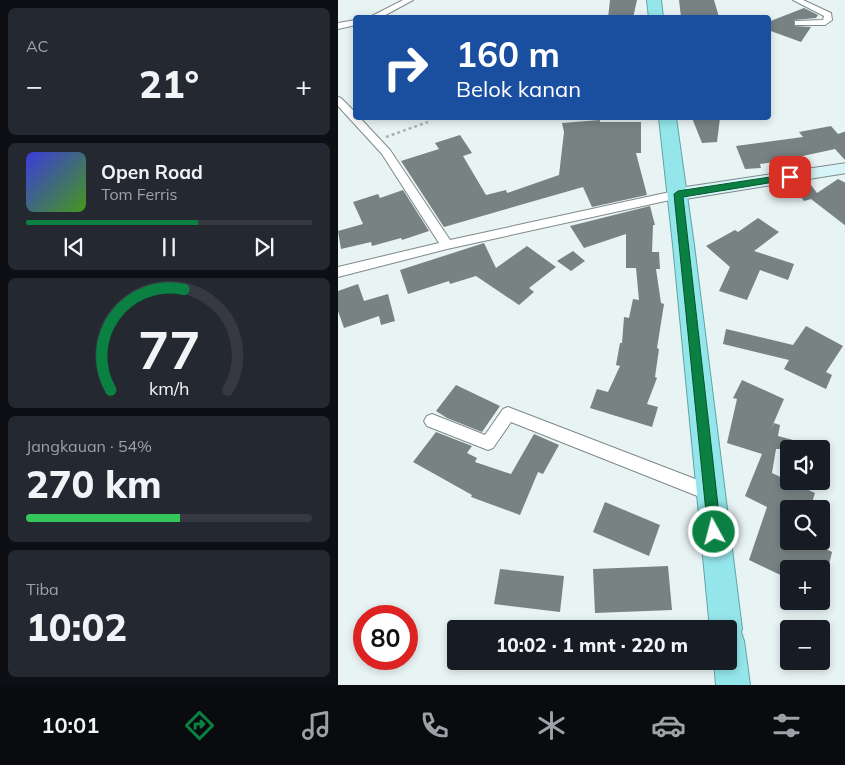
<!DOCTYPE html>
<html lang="id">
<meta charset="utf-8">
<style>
:root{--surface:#171b24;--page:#242831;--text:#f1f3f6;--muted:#9ea1a6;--line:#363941;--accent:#0b8043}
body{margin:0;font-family:Mulish,sans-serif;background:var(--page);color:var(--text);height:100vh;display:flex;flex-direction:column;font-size:19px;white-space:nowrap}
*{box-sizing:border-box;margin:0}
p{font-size:16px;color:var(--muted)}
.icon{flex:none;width:28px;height:28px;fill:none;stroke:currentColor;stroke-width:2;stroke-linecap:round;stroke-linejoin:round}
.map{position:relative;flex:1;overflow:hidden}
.sheet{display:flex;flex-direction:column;gap:8px;padding:8px;background:#0d0f14;width:338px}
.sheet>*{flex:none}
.banner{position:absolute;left:15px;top:15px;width:418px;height:105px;border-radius:5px;box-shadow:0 2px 8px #0003;background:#1a4fa0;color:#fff;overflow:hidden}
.tools{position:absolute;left:442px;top:440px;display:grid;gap:10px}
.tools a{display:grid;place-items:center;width:50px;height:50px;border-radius:5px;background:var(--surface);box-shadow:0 2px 8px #0003;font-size:25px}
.speed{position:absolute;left:15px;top:605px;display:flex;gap:10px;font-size:25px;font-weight:700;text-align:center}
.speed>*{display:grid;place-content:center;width:65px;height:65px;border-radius:50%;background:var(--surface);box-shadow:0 2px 8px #0003;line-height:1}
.speed .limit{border:8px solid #d22;background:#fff;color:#111}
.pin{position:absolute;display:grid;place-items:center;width:42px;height:42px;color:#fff;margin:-21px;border-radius:10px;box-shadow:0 2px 8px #0006}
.me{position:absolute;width:55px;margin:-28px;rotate:353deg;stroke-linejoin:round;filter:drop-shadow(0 0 4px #0008)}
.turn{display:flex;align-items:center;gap:18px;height:105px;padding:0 20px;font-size:22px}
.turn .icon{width:65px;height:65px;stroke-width:2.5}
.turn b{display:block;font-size:35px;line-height:42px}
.big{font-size:38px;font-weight:800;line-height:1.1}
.sheet .tile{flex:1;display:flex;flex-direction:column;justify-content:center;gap:8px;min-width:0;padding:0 18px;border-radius:8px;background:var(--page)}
.sheet .dial{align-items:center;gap:0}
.dial svg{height:130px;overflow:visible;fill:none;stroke:var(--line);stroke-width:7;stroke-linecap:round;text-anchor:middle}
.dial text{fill:var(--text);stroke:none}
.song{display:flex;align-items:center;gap:15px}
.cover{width:60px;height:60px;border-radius:8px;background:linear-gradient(135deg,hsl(240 70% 55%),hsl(100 70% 35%))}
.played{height:5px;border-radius:2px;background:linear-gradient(90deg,var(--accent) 60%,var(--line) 60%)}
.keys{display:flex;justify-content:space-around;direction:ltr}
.heat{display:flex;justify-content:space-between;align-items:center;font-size:28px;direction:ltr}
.charge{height:8px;border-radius:4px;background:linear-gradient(90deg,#34c759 54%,var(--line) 0)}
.trip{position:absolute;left:109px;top:620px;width:290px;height:50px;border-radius:5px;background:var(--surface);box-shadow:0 2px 8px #0003;font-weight:800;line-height:50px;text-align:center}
.tabs{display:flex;height:80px;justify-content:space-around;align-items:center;background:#090b0e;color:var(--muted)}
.tabs .icon{width:35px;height:35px}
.tabs .active{color:var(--accent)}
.tabs b{font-size:22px;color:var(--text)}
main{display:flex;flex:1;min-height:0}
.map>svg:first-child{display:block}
.building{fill:#788282}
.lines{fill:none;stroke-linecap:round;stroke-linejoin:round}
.minor-casing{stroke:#7f8989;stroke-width:2}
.secondary-casing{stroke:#7f8989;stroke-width:2}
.trunk-casing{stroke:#60a4a8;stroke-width:2}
.path{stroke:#a9b2b3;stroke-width:2.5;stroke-dasharray:3 3;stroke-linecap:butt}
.minor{fill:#fff;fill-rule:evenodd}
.secondary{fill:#d7f5f8;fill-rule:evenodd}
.trunk{fill:#94e6eb;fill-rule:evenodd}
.route{fill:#0b8043;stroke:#07532c}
</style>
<main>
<section class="sheet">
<div class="tile"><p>AC</p>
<div class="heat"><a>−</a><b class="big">21°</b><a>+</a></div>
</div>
<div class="tile">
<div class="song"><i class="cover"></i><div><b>Open Road</b><p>Tom Ferris</p></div></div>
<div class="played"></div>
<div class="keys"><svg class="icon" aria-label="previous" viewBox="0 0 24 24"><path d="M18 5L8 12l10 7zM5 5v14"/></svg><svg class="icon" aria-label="pause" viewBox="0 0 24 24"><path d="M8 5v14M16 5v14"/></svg><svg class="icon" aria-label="next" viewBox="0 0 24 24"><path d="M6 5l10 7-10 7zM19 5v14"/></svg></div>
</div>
<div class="tile dial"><svg viewBox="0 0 100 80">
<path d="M14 69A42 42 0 1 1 86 69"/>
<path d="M14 69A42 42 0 0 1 59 7" stroke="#0b8043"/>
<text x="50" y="56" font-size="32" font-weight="700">77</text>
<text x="50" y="72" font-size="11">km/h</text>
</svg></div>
<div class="tile"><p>Jangkauan · 54%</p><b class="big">270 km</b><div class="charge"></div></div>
<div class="tile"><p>Tiba</p><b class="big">10:02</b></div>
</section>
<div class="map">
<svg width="508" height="685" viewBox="0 0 508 685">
<rect width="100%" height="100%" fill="#e8f3f4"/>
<!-- building -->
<path class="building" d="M272 0H299L295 18H270Z
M341 0H376L381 17H343Z
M466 8 480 15 478 18 456 20V26L473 27 463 42 430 30V22Z
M354 118H382L379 142 364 143Z
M262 120V122H303V153H298L309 195 254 207 245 187 106 227 63 161 101 149 97 143 122 135 134 153 125 156 148 195 168 190 169 193 221 175 226 132 224 123Z
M493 126 500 134 508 131V161L497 149 451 159 452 160 422 164 423 168 407 169 398 146 465 137 461 132Z
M500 179 508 183V226L473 199 466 201 453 185 470 181 479 193Z
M65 190 91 231 64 240 63 238 34 246 33 242 3 249 0 231 25 224 15 202 40 194 42 198Z
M312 206 317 225H315L314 252H321L322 269H318L323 303 326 304 319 348 321 349 317 377 319 378 309 404 320 407 314 427 252 408 259 389 270 392 282 366 278 365 282 343H284L286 317 291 318 295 299 301 300 298 268H288V234L246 248 232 226Z
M420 218 441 232 416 251 456 264 450 280 422 270 409 300 381 291 392 267 368 246 397 230 400 232Z
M146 243 158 268 189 246 218 267 191 288 196 292 181 305 138 276 112 284 111 281 70 294 62 270Z
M235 251 247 261 233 271 219 261Z
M20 284 26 301 50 294 57 321 43 325 41 316 6 328 0 311V291Z
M468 326 505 346 488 372 494 375 488 389 446 369 451 360 385 344 388 329 455 345Z
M404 380 446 399 433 429 436 423 442 425 440 436 470 444 469 449H438L434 473 477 493 472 509H451V541H472L494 552 490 569H451V579L411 560 429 507 407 496 424 454 389 443 399 399 395 398Z
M118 385 162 406 144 432 109 418 98 411Z
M98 432 134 446 129 453 139 458 137 462 173 474 196 434 221 445 205 474 200 472 182 515 133 497 134 495 75 462Z
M267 502 322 525 311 556 255 532Z
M330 566 334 610 257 613 255 569Z
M162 569 226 576 222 612 156 604Z"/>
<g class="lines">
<defs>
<path id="minor" d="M65 0H75L42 18H30Z
M455 0H465L493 13 494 20 487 25H457V21L485 20 486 16Z
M18 20V25L0 29V23Z
M0 97 3 98 18 113V118H22L52 150 112 240 341 190 347 194 341 198 109 249 0 277V267L101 243 44 154 0 106Z
M170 407 378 487 380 493 378 499 372 501 173 422 155 448 150 450 89 426 86 421 89 416 94 414 147 435 165 409Z"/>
<path id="secondary" d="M508 163V173L341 200 335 198 333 194 335 190 341 188Z"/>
<path id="trunk" d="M309 0H323L325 18H311Z
M321 118H338L356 245 404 629 403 632 406 641 412 685H378L376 661H390V629H372L335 245Z"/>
</defs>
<!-- minor casing -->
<use href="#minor" class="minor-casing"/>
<!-- secondary casing -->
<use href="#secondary" class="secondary-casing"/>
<!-- trunk casing -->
<use href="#trunk" class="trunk-casing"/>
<!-- path -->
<path class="path" d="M48 137 90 122"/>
<!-- minor -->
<use href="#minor" class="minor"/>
<!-- secondary -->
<use href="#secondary" class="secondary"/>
<!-- trunk -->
<use href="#trunk" class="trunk"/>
</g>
<!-- route -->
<path class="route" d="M452 174 455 175V179L345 197 383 532 381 537 376 539 372 537 370 532 336 194 340 191Z"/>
</svg>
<div class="tools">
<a><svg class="icon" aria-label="sound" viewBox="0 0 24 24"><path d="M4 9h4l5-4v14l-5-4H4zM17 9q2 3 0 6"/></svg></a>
<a><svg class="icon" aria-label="search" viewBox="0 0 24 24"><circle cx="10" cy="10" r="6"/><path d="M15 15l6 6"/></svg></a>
<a>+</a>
<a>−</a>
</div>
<div class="speed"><div class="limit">80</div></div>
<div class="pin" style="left:452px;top:177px;background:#d93025"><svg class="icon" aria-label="arrive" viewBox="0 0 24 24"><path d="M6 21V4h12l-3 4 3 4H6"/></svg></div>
<svg class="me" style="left:376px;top:532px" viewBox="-20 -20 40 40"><circle r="17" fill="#0b8043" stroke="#fff" stroke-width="3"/><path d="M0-11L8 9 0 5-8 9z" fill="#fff"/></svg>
<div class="trip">10:02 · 1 mnt · 220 m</div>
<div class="banner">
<div class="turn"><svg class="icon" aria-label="right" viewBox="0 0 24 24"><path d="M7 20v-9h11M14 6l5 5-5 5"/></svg><div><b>160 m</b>Belok kanan</div></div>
</div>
</div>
</main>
<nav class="tabs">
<b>10:01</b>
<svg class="icon active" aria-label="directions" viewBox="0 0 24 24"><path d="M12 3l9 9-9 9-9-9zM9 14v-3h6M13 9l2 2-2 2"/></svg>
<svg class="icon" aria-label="music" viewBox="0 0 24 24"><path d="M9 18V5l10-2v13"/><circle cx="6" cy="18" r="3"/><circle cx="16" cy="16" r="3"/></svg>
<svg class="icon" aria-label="phone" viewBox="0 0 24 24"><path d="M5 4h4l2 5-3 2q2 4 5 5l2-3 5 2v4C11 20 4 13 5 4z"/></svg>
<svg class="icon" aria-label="climate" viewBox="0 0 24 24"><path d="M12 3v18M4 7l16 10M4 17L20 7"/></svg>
<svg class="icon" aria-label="car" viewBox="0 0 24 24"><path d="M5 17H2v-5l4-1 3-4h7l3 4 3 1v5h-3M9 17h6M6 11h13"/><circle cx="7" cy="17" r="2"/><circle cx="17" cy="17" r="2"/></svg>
<svg class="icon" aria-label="filters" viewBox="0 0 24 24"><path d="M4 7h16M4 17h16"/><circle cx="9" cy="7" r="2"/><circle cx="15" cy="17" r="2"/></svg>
</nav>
